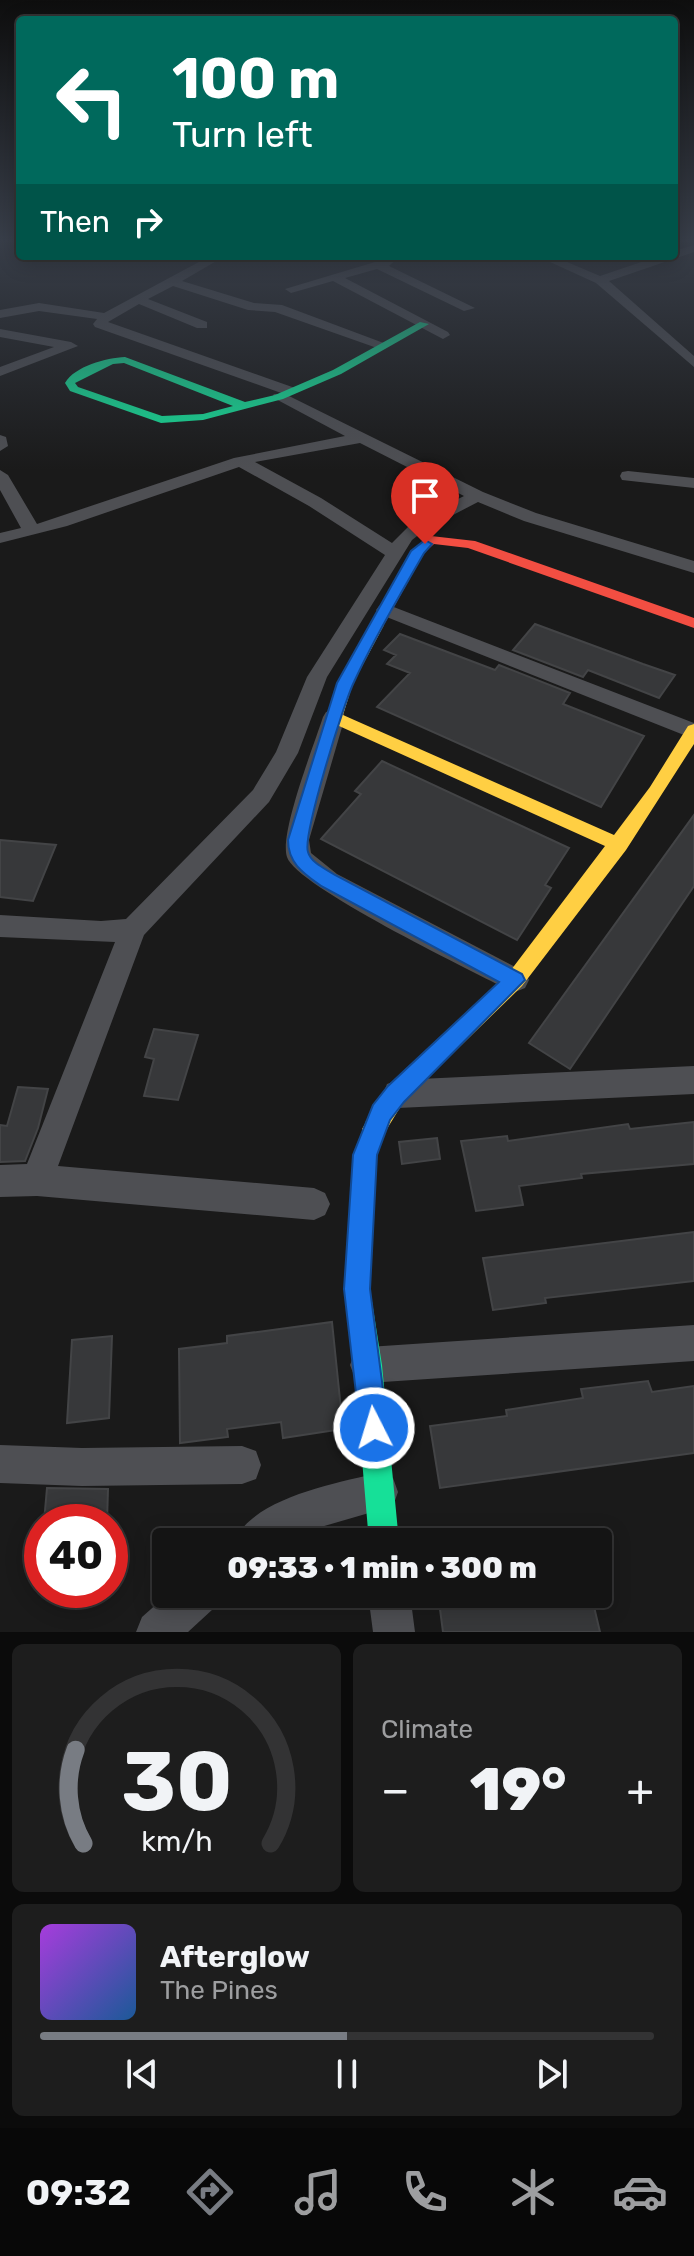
<!DOCTYPE html>
<meta charset="utf-8">
<style>
:root{--surface:#141414;--page:#1d1d1d;--text:#f1f3f6;--muted:#9d9ea0;--line:#333334;--accent:#787c83}
body{margin:0;font-family:Rubik,sans-serif;background:var(--page);color:var(--text);height:100vh;display:flex;flex-direction:column;font-size:30px;white-space:nowrap}
*{box-sizing:border-box;margin:0}
p{font-size:26px;color:var(--muted)}
.icon{flex:none;width:44px;height:44px;fill:none;stroke:currentColor;stroke-width:2;stroke-linecap:round;stroke-linejoin:round}
.map{position:relative;height:1632px;overflow:hidden}
.panel{display:flex;flex-direction:column;gap:12px;padding:12px;background:#0b0b0b;flex:1}
.panel>*{flex:none}
.banner{position:absolute;left:16px;top:16px;width:662px;height:244px;border-radius:8px;box-shadow:0 4px 20px #0003,0 0 0 2px var(--line);background:#00695c;color:#fff;overflow:hidden}
.speed{position:absolute;left:24px;top:1504px;display:flex;gap:16px;font-size:40px;font-weight:700;text-align:center}
.speed>*{display:grid;place-content:center;width:104px;height:104px;border-radius:50%;background:var(--surface);box-shadow:0 4px 20px #0003,0 0 0 2px var(--line);line-height:1}
.speed .limit{border:12px solid #d22;background:#fff;color:#111}
.pin{position:absolute;display:grid;place-items:center;width:68px;height:68px;color:#fff;margin:-82px -34px;border-radius:50% 50% 50% 0;rotate:-45deg;box-shadow:0 0 8px #0007}
.pin .icon{rotate:45deg}
.me{position:absolute;width:88px;margin:-44px;rotate:355deg;stroke-linejoin:round;filter:drop-shadow(0 0 6px #0008)}
.turn{display:flex;align-items:center;gap:28px;height:168px;padding:0 24px;font-size:36px}
.turn .icon{width:104px;height:104px;stroke-width:2.5}
.turn b{display:block;font-size:56px;line-height:68px}
.then{display:flex;align-items:center;height:76px;padding:0 24px;background:#0003;gap:16px;font-size:30px}
.big{font-size:60px;font-weight:800;line-height:1.1}
.panel .tile{flex:1;display:flex;flex-direction:column;justify-content:center;gap:12px;min-width:0;padding:0 28px;border-radius:12px;background:var(--page)}
.panel .dial{align-items:center;gap:0}
.dial svg{height:208px;overflow:visible;fill:none;stroke:var(--line);stroke-width:7;stroke-linecap:round;text-anchor:middle}
.dial text{fill:var(--text);stroke:none}
.song{display:flex;align-items:center;gap:24px}
.cover{width:96px;height:96px;border-radius:12px;background:linear-gradient(135deg,hsl(280 70% 55%),hsl(210 70% 35%))}
.played{height:8px;border-radius:4px;background:linear-gradient(90deg,var(--accent) 50%,var(--line) 50%)}
.keys{display:flex;justify-content:space-around;direction:ltr}
.heat{display:flex;justify-content:space-between;align-items:center;font-size:44px;direction:ltr}
.panel .tiles{flex:1;display:grid;gap:12px;grid-template-columns:1fr 1fr}
.tile:last-child{grid-column:span 2}
.trip{position:absolute;left:152px;top:1528px;width:460px;height:80px;border-radius:8px;background:var(--surface);box-shadow:0 4px 20px #0003,0 0 0 2px var(--line);font-weight:800;line-height:80px;text-align:center}
.tabs{display:flex;height:128px;justify-content:space-around;align-items:center;background:#080808;color:var(--muted)}
.tabs .icon{width:56px;height:56px}
.tabs .active{color:var(--accent)}
.tabs b{font-size:36px;color:var(--text)}
.map>svg:first-child{display:block}
.building{fill:#37383a;stroke:#434446;stroke-width:2}
.lines{fill:none;stroke-linecap:round;stroke-linejoin:round}
.street{fill:#4e4f53;fill-rule:evenodd}
.fast{fill:#16e098;fill-rule:evenodd}
.slow{fill:#ffcf43;fill-rule:evenodd}
.jam{fill:#f24e42;fill-rule:evenodd}
.route{fill:#1a73e8;stroke:#114b97;stroke-width:2}
</style>
<div class="map">
<svg width="694" height="1632" viewBox="0 0 694 1632">
<rect width="100%" height="100%" fill="#1a1a1a"/>
<!-- building -->
<path class="building" d="M535 624 643 664 675 675 659 698 588 670 583 677 513 650Z
M400 634 495 670 499 665 570 693 563 704 644 736 601 807 377 707 410 673 387 664 396 655 384 650Z
M382 761 569 848 545 885 551 888 517 940 321 839 361 794 355 791Z
M694 815V886L570 1069 529 1043Z
M0 840 56 845 33 901 0 897Z
M154 1029 198 1035 178 1100 144 1096 154 1059 145 1057Z
M18 1087 48 1089 38 1128 25 1161 0 1162V1125L7 1126Z
M694 1122V1164L581 1174 582 1178 519 1186 523 1205 476 1211 461 1141 507 1136 508 1141 628 1124 630 1129Z
M437 1138 440 1159 402 1164 399 1142Z
M694 1232V1281L545 1298 546 1303 493 1310 483 1258Z
M332 1322 343 1429 283 1438 281 1422 227 1429 228 1437 180 1443 179 1349 227 1343V1336Z
M112 1336 109 1418 67 1423 72 1340Z
M648 1381 652 1392 694 1386V1453L440 1488 430 1426 507 1416 506 1410 583 1398 581 1389Z
M47 1488 108 1489 107 1522H44Z
M438 1594H591L600 1632H443Z"/>
<g class="lines">
<!-- street -->
<path class="street" d="M694 245V252L609 281 694 356V367L596 283 537 256H553L600 276 659 256H674V251Z
M210 256H225L182 281 254 303 282 305 389 345 377 348 275 312 248 310 173 286 148 299 207 322V328H197L139 304 108 322 295 388V394H285L483 492 536 513 694 561V573L524 521 478 502 426 529 412 540 327 677 298 753 269 802 144 935 58 1166 314 1188 325 1193 330 1204 325 1215 314 1220 37 1196 0 1197V1165L27 1164 115 942 0 937V915L101 921 126 919 253 790 276 752 307 677 385 555 309 506 239 467 67 526 0 543V533L21 528 0 490V470L8 475 37 524 234 458 345 436 272 397 274 394H284L95 327 93 324 97 319 39 311 0 318V310L39 303 104 313ZM360 443 464 496 414 521 392 543 321 498 255 462Z
M388 256H400L389 266 475 308 464 311 377 269 345 278 448 332 450 335 443 339 333 281 291 293 285 289 385 259Z
M0 329 71 342 78 346 0 376V367L54 347 0 337Z
M0 435 6 437 8 446 0 451Z
M628 471 694 478V488L622 480 620 476 622 472Z
M386 604 694 723V739L379 614 376 610 379 606Z
M334 710 342 712 345 717 309 840 311 853 337 874 525 972 529 980 525 988 515 992 505 988C470 970 296 886 287 857 279 834 314 745 323 717L326 712Z
M694 1066V1094L398 1108 387 1104 383 1094 387 1084 398 1080Z
M694 1325V1361L368 1383 355 1378 350 1365 355 1352 368 1347Z
M0 1445 82 1448 242 1446 256 1451 261 1465 256 1479 242 1484 82 1486 0 1483Z
M379 1473 393 1478 398 1492 393 1506 314 1529 287 1542H234C252 1498 336 1483 379 1473Z
M168 1594H219L213 1609 188 1632H136L142 1617Z
M368 1594H410L415 1632H373Z"/>
<!-- fast -->
<path class="fast" d="M420 322 429 324 341 374 283 399 203 420 161 423 70 391 65 383C75 366 106 358 125 357L245 402 275 395 333 370ZM124 363 233 406 203 414 162 416 78 387 75 383 113 364Z
M374 1118 382 1121 386 1129 377 1155 370 1289 382 1365 399 1542H369L354 1365 344 1289 353 1155 366 1121Z"/>
<!-- slow -->
<path class="slow" d="M377 620 384 625 353 683 343 715 614 835 650 787 688 726 694 724V744L626 850 522 986 404 1101 382 1137 374 1140 366 1137 362 1129 388 1087 508 974 605 846 328 721 326 717 337 683 370 625Z"/>
<!-- jam -->
<path class="jam" d="M431 536 475 541 694 618V628L468 548 434 544 424 553 382 628H372L370 625 411 551Z"/>
</g>
<!-- sky -->
<linearGradient id="sky" x2="0" y2="1"><stop stop-color="#0e0e0e"/><stop offset="0.51" stop-color="#383e49"/><stop offset="1" stop-color="#383e49" stop-opacity="0"/></linearGradient>
<rect width="694" height="470" fill="url(#sky)"/>
<!-- route -->
<path class="route" d="M425 540 432 544 424 553C400 595 374 638 354 682 344 702 302 837 308 852 311 863 326 869 335 875L522 974 525 980 404 1102 390 1120 377 1155 370 1289 388 1428 384 1438 374 1442 364 1438 360 1428 344 1289 353 1155 373 1105 388 1086 499 982 321 886C303 873 288 863 288 840L337 683 411 551Z"/>
</svg>
<div class="speed"><div class="limit">40</div></div>
<div class="pin" style="left:425px;top:544px;background:#d93025"><svg class="icon" aria-label="arrive" viewBox="0 0 24 24"><path d="M6 21V4h12l-3 4 3 4H6"/></svg></div>
<svg class="me" style="left:374px;top:1428px" viewBox="-20 -20 40 40"><circle r="17" fill="#1a73e8" stroke="#fff" stroke-width="3"/><path d="M0-11L8 9 0 5-8 9z" fill="#fff"/></svg>
<div class="trip">09:33 · 1 min · 300 m</div>
<div class="banner">
<div class="turn"><svg class="icon" aria-label="left" viewBox="0 0 24 24"><path d="M17 20v-9H6M10 6l-5 5 5 5"/></svg><div><b>100 m</b>Turn left</div></div>
<div class="then">Then<svg class="icon" aria-label="right" viewBox="0 0 24 24"><path d="M7 20v-9h11M14 6l5 5-5 5"/></svg></div>
</div>
</div>
<section class="panel">
<div class="tiles">
<div class="tile dial"><svg viewBox="0 0 100 80">
<path d="M14 69A42 42 0 1 1 86 69"/>
<path d="M14 69A42 42 0 0 1 11 33" stroke="#787c83"/>
<text x="50" y="56" font-size="32" font-weight="700">30</text>
<text x="50" y="72" font-size="11">km/h</text>
</svg></div>
<div class="tile"><p>Climate</p>
<div class="heat"><a>−</a><b class="big">19°</b><a>+</a></div>
</div>
<div class="tile">
<div class="song"><i class="cover"></i><div><b>Afterglow</b><p>The Pines</p></div></div>
<div class="played"></div>
<div class="keys"><svg class="icon" aria-label="previous" viewBox="0 0 24 24"><path d="M18 5L8 12l10 7zM5 5v14"/></svg><svg class="icon" aria-label="pause" viewBox="0 0 24 24"><path d="M8 5v14M16 5v14"/></svg><svg class="icon" aria-label="next" viewBox="0 0 24 24"><path d="M6 5l10 7-10 7zM19 5v14"/></svg></div>
</div>
</div>
</section>
<nav class="tabs">
<b>09:32</b>
<svg class="icon active" aria-label="directions" viewBox="0 0 24 24"><path d="M12 3l9 9-9 9-9-9zM9 14v-3h6M13 9l2 2-2 2"/></svg>
<svg class="icon" aria-label="music" viewBox="0 0 24 24"><path d="M9 18V5l10-2v13"/><circle cx="6" cy="18" r="3"/><circle cx="16" cy="16" r="3"/></svg>
<svg class="icon" aria-label="phone" viewBox="0 0 24 24"><path d="M5 4h4l2 5-3 2q2 4 5 5l2-3 5 2v4C11 20 4 13 5 4z"/></svg>
<svg class="icon" aria-label="climate" viewBox="0 0 24 24"><path d="M12 3v18M4 7l16 10M4 17L20 7"/></svg>
<svg class="icon" aria-label="car" viewBox="0 0 24 24"><path d="M5 17H2v-5l4-1 3-4h7l3 4 3 1v5h-3M9 17h6M6 11h13"/><circle cx="7" cy="17" r="2"/><circle cx="17" cy="17" r="2"/></svg>
</nav>
